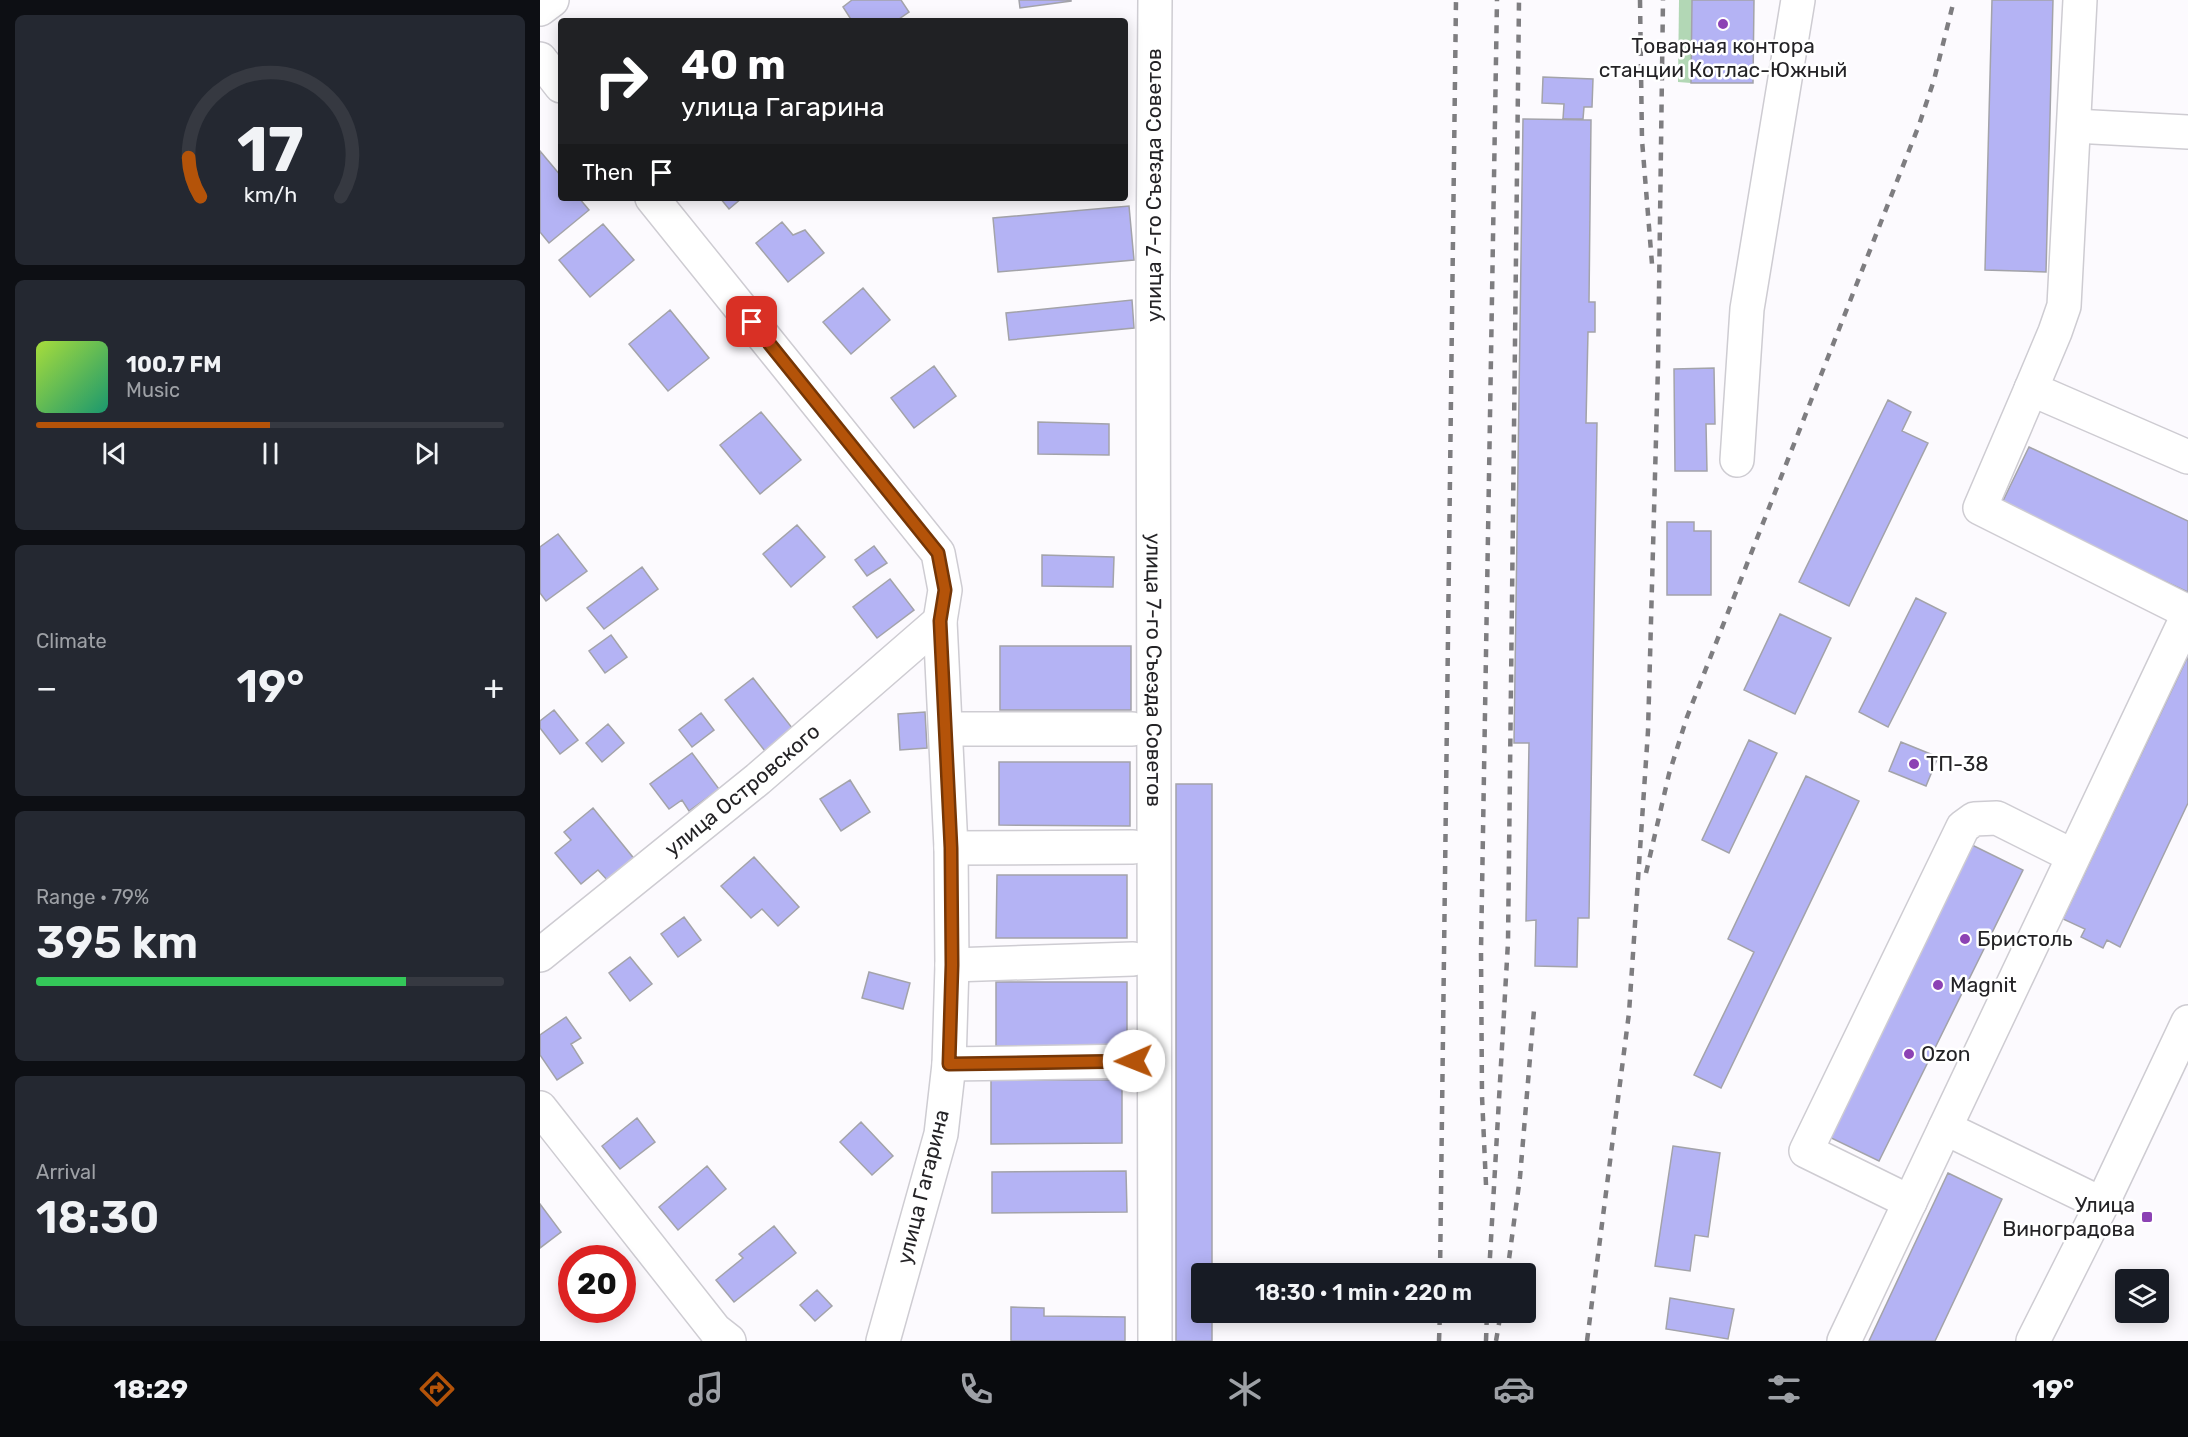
<!DOCTYPE html>
<meta charset="utf-8">
<style>
:root{--surface:#171b24;--page:#242831;--text:#f1f3f6;--muted:#9ea1a6;--line:#363941;--accent:#b45309}
body{margin:0;font-family:Rubik,sans-serif;background:var(--page);color:var(--text);height:100vh;display:flex;flex-direction:column;font-size:22px;white-space:nowrap}
*{box-sizing:border-box;margin:0}
p{font-size:20px;color:var(--muted)}
.icon{flex:none;width:33px;height:33px;fill:none;stroke:currentColor;stroke-width:2;stroke-linecap:round;stroke-linejoin:round}
.map{position:relative;flex:1;overflow:hidden}
.panel{display:flex;flex-direction:column;gap:15px;padding:15px;background:#0d0f14;width:540px}
.panel>*{flex:none}
.banner{position:absolute;left:18px;top:18px;width:570px;height:183px;border-radius:6px;box-shadow:0 3px 15px #0003;background:#202124;color:#fff;overflow:hidden}
.tools{position:absolute;left:1575px;top:1269px;display:grid;gap:12px}
.tools a{display:grid;place-items:center;width:54px;height:54px;border-radius:6px;background:var(--surface);box-shadow:0 3px 15px #0003;font-size:30px}
.speed{position:absolute;left:18px;top:1245px;display:flex;gap:12px;font-size:30px;font-weight:700;text-align:center}
.speed>*{display:grid;place-content:center;width:78px;height:78px;border-radius:50%;background:var(--surface);box-shadow:0 3px 15px #0003;line-height:1}
.speed .limit{border:9px solid #d22;background:#fff;color:#111}
.pin{position:absolute;display:grid;place-items:center;width:51px;height:51px;color:#fff;margin:-26px;border-radius:12px;box-shadow:0 3px 9px #0006}
.me{position:absolute;width:66px;margin:-33px;rotate:269deg;stroke-linejoin:round;filter:drop-shadow(0 0 4px #0008)}
.turn{display:flex;align-items:center;gap:21px;height:126px;padding:0 24px;font-size:27px}
.turn .icon{width:78px;height:78px;stroke-width:2.5}
.turn b{display:block;font-size:42px;line-height:51px}
.then{display:flex;align-items:center;height:57px;padding:0 24px;background:#0003;gap:12px;font-size:22px}
.big{font-size:45px;font-weight:600;line-height:1.1}
.panel .card{flex:1;display:flex;flex-direction:column;justify-content:center;gap:9px;min-width:0;padding:0 21px;border-radius:9px;background:var(--page)}
.panel .dial{align-items:center;gap:0}
.dial svg{height:156px;overflow:visible;fill:none;stroke:var(--line);stroke-width:7;stroke-linecap:round;text-anchor:middle}
.dial text{fill:var(--text);stroke:none}
.song{display:flex;align-items:center;gap:18px}
.cover{width:72px;height:72px;border-radius:9px;background:linear-gradient(135deg,hsl(80 70% 55%),hsl(160 70% 35%))}
.played{height:6px;border-radius:3px;background:linear-gradient(90deg,var(--accent) 50%,var(--line) 50%)}
.keys{display:flex;justify-content:space-around;direction:ltr}
.heat{display:flex;justify-content:space-between;align-items:center;font-size:33px;direction:ltr}
.charge{height:9px;border-radius:4px;background:linear-gradient(90deg,#34c759 79%,var(--line) 0)}
.trip{position:absolute;left:651px;top:1263px;width:345px;height:60px;border-radius:6px;background:var(--surface);box-shadow:0 3px 15px #0003;font-weight:600;line-height:60px;text-align:center}
.dock{display:flex;height:96px;justify-content:space-around;align-items:center;background:#090b0e;color:var(--muted)}
.dock .icon{width:42px;height:42px}
.dock .on{color:var(--accent)}
.dock b{font-size:27px;color:var(--text)}
main{display:flex;flex:1;min-height:0}
.map>svg:first-child{display:block}
.green{fill:#b2d7b5}
.building{fill:#b4b3f4;stroke:#a3a3a9;stroke-width:1.5}
.lines{fill:none;stroke-linecap:round;stroke-linejoin:round}
.minor-casing{stroke:#ceccd2;stroke-width:36}
.major-casing{stroke:#ceccd2;stroke-width:36}
.minor{stroke:#fff;stroke-width:33}
.major{stroke:#fff;stroke-width:33}
.rail{stroke:#7e7d80;stroke-width:4.5;stroke-dasharray:8 8;stroke-linecap:butt}
.route-casing{stroke:#753606;stroke-width:15}
.route{stroke:#b45309;stroke-width:10}
.poi-dot{fill:#8c42b4;stroke:#fff;stroke-width:2}
.labels{text-anchor:middle;stroke-width:5;stroke-linejoin:round;paint-order:stroke}
.poi-label{font-size:21px;fill:#242326;stroke:#fff;text-anchor:start}
.street-label{font-size:21px;fill:#242326;stroke:#fff}
</style>
<main>
<section class="panel">
<div class="card dial"><svg viewBox="0 0 100 80">
<path d="M14 69A42 42 0 1 1 86 69"/>
<path d="M14 69A42 42 0 0 1 8 49" stroke="#b45309"/>
<text x="50" y="56" font-size="32" font-weight="700">17</text>
<text x="50" y="72" font-size="11">km/h</text>
</svg></div>
<div class="card">
<div class="song"><i class="cover"></i><div><b>100.7 FM</b><p>Music</p></div></div>
<div class="played"></div>
<div class="keys"><svg class="icon" aria-label="previous" viewBox="0 0 24 24"><path d="M18 5L8 12l10 7zM5 5v14"/></svg><svg class="icon" aria-label="pause" viewBox="0 0 24 24"><path d="M8 5v14M16 5v14"/></svg><svg class="icon" aria-label="next" viewBox="0 0 24 24"><path d="M6 5l10 7-10 7zM19 5v14"/></svg></div>
</div>
<div class="card"><p>Climate</p>
<div class="heat"><a>−</a><b class="big">19°</b><a>+</a></div>
</div>
<div class="card"><p>Range · 79%</p><b class="big">395 km</b><div class="charge"></div></div>
<div class="card"><p>Arrival</p><b class="big">18:30</b></div>
</section>
<div class="map">
<svg width="1648" height="1341" viewBox="0 0 1648 1341">
<rect width="100%" height="100%" fill="#fcfafe"/>
<!-- green -->
<path class="green" d="M1139 0H1152L1151 83 1138 82Z"/>
<!-- building -->
<path class="building" d="M312 0H361L369 12 356 21H312L303 7Z
M479 0H531V1L480 8Z
M1152 0H1214L1213 83H1151Z
M1452 0H1513L1506 272 1445 270Z
M1003 77 1053 79 1052 107H1044L1043 119H1023L1024 104 1002 103Z
M983 119 1051 120 1049 302H1055V332H1048L1046 423H1057L1049 918H1038L1037 967 995 966 996 920 986 921 989 743H974Z
M0 151 21 176V198H39L49 210 9 243 0 232Z
M180 198H202L189 209Z
M589 206 594 260 458 272 453 218Z
M242 222 253 235 265 230 284 253 248 282 216 243Z
M63 224 94 260 50 297 19 260Z
M323 288 350 320 311 354 283 322Z
M592 300 594 328 469 340 466 313Z
M130 310 169 358 128 391 89 344Z
M394 366 416 396 374 428 351 398Z
M1174 368 1175 424H1166L1167 471H1135L1134 369Z
M1348 400 1371 412 1362 431 1388 443 1309 606 1259 582Z
M221 412 261 460 220 494 180 445Z
M498 422 569 424V455L498 454Z
M1489 447 1648 521V592L1461 505Z
M1127 522H1154V531H1171V595H1127Z
M257 525 285 557 251 587 223 554Z
M18 534 47 571 6 601 0 593V547Z
M334 546 347 563 327 576 315 560Z
M502 555 574 557 573 587 502 586Z
M102 567 118 589 64 629 47 608Z
M350 579 374 610 337 638 313 607Z
M1376 598 1406 613 1348 727 1319 712Z
M1240 614 1291 638 1255 714 1204 690Z
M71 635 87 657 65 673 49 651Z
M460 646H591V710H460Z
M1648 656V803L1580 947 1567 940 1563 948 1541 937 1545 929 1523 919Z
M213 678 253 729 225 751 185 700Z
M14 710 38 740 20 754 0 728V721Z
M385 712 387 748 360 750 358 714Z
M161 713 174 730 152 747 139 730Z
M68 724 84 743 62 762 46 743Z
M1209 740 1237 753 1189 853 1162 840Z
M1361 742 1398 757 1386 786 1349 771Z
M152 753 179 789 149 811 142 800 129 809 110 784Z
M459 762H590V826L459 825Z
M1266 776 1319 801 1181 1088 1154 1075 1214 952 1188 939Z
M310 780 330 812 301 831 280 799Z
M636 784H672V1274H662V1312H672V1341H636Z
M53 808 96 861 69 882 58 870 41 884 15 853 31 840 24 832Z
M1430 844 1483 870 1339 1161 1285 1135Z
M214 857 259 907 238 926 222 909 211 918 181 886Z
M457 875H587V938H456Z
M144 917 161 940 138 957 121 934Z
M90 957 112 984 90 1001 69 973Z
M329 972 370 983 363 1009 322 998Z
M456 982H587V1046H456Z
M26 1017 41 1038 31 1044 43 1063 17 1080 0 1055V1035Z
M451 1080H582V1143L451 1144Z
M97 1118 115 1142 80 1169 62 1146Z
M321 1122 353 1156 332 1175 300 1142Z
M1133 1146 1180 1153 1168 1237 1155 1235 1150 1271 1115 1266Z
M167 1166 186 1189 138 1230 119 1207Z
M586 1171 587 1212 452 1213V1172Z
M1408 1173 1462 1199 1395 1341H1329Z
M0 1204 21 1232 0 1248Z
M234 1226 256 1253 194 1302 176 1280 203 1258 199 1254Z
M277 1290 292 1306 275 1321 260 1305Z
M1130 1298 1194 1309 1188 1339 1126 1329Z
M471 1307 504 1308V1316L585 1317V1341H471Z"/>
<g class="lines">
<defs>
<g id="minor">
<path id="s1" d="M615 0 613 278 615 1341"/>
<path d="M1540 0 1524 306 1515 332 1491 389 1648 457"/>
<path d="M0 9 12 0"/>
<path d="M0 59 21 86"/>
<path d="M1534 126 1648 132"/>
<path d="M112 198 398 553 405 590 400 621 411 848 412 965 409 1064 401 1134 343 1341"/>
<path d="M1491 389 1440 508 1648 612"/>
<path d="M1197 460 1207 309 1258 0"/>
<path d="M406 729H592"/>
<path d="M411 848 593 847"/>
<path id="s2" d="M0 955 218 779 400 621"/>
<path d="M412 965 593 959"/>
<path d="M409 1064 594 1061"/>
<path d="M0 1108 175 1330 189 1341"/>
<path d="M1405 1128 1562 1204"/>
<path d="M1370 1202 1266 1151 1423 827 1434 819 1457 818 1533 856"/>
<path d="M1304 1341 1648 615"/>
</g>
<path id="major" d="M1493 1341 1562 1204 1648 1022"/>
</defs>
<!-- minor casing -->
<use href="#minor" class="minor-casing"/>
<!-- major casing -->
<use href="#major" class="major-casing"/>
<!-- minor -->
<use href="#minor" class="minor"/>
<!-- major -->
<use href="#major" class="major"/>
<!-- rail -->
<path class="rail" d="M1100 0 1102 140 1112 264
M1106 873 1129 774 1147 717 1379 125 1394 80 1414 0
M946 1185 942 1096 941 951 957 0
M900 1274 916 0
M949 1274 968 942 979 0
M967 1274 980 1177 994 1010
M899 1341 900 1312
M946 1341 947 1312
M956 1341 961 1312
M1047 1341 1089 1013 1108 731 1118 366 1123 0"/>
</g>
<g class="lines">
<defs>
<path id="route" d="M212 322 398 553 405 590 400 621 411 848 412 965 409 1064 594 1061"/>
</defs>
<!-- route casing -->
<use href="#route" class="route-casing"/>
<!-- route -->
<use href="#route" class="route"/>
</g>
<!-- markers -->
<g class="poi-dot">
<circle cx="1183" cy="24" r="6"/>
<circle cx="1374" cy="764" r="6"/>
<circle cx="1425" cy="939" r="6"/>
<circle cx="1398" cy="985" r="6"/>
<circle cx="1369" cy="1054" r="6"/>
<rect x="1601" y="1211" width="12" height="12" rx="3"/>
</g>
<g class="labels">
<!-- poi labels -->
<g class="poi-label">
<text x="1183" y="53" text-anchor="middle">Товарная контора<tspan x="1183" dy="24">станции Котлас-Южный</tspan></text>
<text x="1386" y="771">ТП-38</text>
<text x="1437" y="946">Бристоль</text>
<text x="1410" y="992">Magnit</text>
<text x="1381" y="1061">Ozon</text>
<text x="1595" y="1212" text-anchor="end">Улица<tspan x="1595" dy="24">Виноградова</tspan></text>
</g>
<!-- street labels -->
<g class="street-label">
<text transform="translate(614 185) rotate(-90)" y="7">улица 7-го Съезда Советов</text>
<text dy="7" stroke="none"><textPath href="#s1" startOffset="670">улица 7-го Съезда Советов</textPath></text>
<text dy="7" stroke="none"><textPath href="#s2" startOffset="261">улица Островского</textPath></text>
<text transform="translate(383 1187) rotate(-76)" y="7">улица Гагарина</text>
</g>
</g>
</svg>
<div class="tools">
<a><svg class="icon" aria-label="layers" viewBox="0 0 24 24"><path d="M12 4l9 5-9 5-9-5zM3 14l9 5 9-5"/></svg></a>
</div>
<div class="speed"><div class="limit">20</div></div>
<div class="pin" style="left:212px;top:322px;background:#d93025"><svg class="icon" aria-label="arrive" viewBox="0 0 24 24"><path d="M6 21V4h12l-3 4 3 4H6"/></svg></div>
<svg class="me" style="left:594px;top:1061px" viewBox="-20 -20 40 40"><circle r="19" fill="#fff"/><path d="M0-13L10 11 0 6-10 11z" fill="#b45309"/></svg>
<div class="trip">18:30 · 1 min · 220 m</div>
<div class="banner">
<div class="turn"><svg class="icon" aria-label="right" viewBox="0 0 24 24"><path d="M7 20v-9h11M14 6l5 5-5 5"/></svg><div><b>40 m</b>улица Гагарина</div></div>
<div class="then">Then<svg class="icon" aria-label="arrive" viewBox="0 0 24 24"><path d="M6 21V4h12l-3 4 3 4H6"/></svg></div>
</div>
</div>
</main>
<nav class="dock">
<b>18:29</b>
<svg class="icon on" aria-label="directions" viewBox="0 0 24 24"><path d="M12 3l9 9-9 9-9-9zM9 14v-3h6M13 9l2 2-2 2"/></svg>
<svg class="icon" aria-label="music" viewBox="0 0 24 24"><path d="M9 18V5l10-2v13"/><circle cx="6" cy="18" r="3"/><circle cx="16" cy="16" r="3"/></svg>
<svg class="icon" aria-label="phone" viewBox="0 0 24 24"><path d="M5 4h4l2 5-3 2q2 4 5 5l2-3 5 2v4C11 20 4 13 5 4z"/></svg>
<svg class="icon" aria-label="climate" viewBox="0 0 24 24"><path d="M12 3v18M4 7l16 10M4 17L20 7"/></svg>
<svg class="icon" aria-label="car" viewBox="0 0 24 24"><path d="M5 17H2v-5l4-1 3-4h7l3 4 3 1v5h-3M9 17h6M6 11h13"/><circle cx="7" cy="17" r="2"/><circle cx="17" cy="17" r="2"/></svg>
<svg class="icon" aria-label="filters" viewBox="0 0 24 24"><path d="M4 7h16M4 17h16"/><circle cx="9" cy="7" r="2"/><circle cx="15" cy="17" r="2"/></svg>
<b>19°</b>
</nav>
